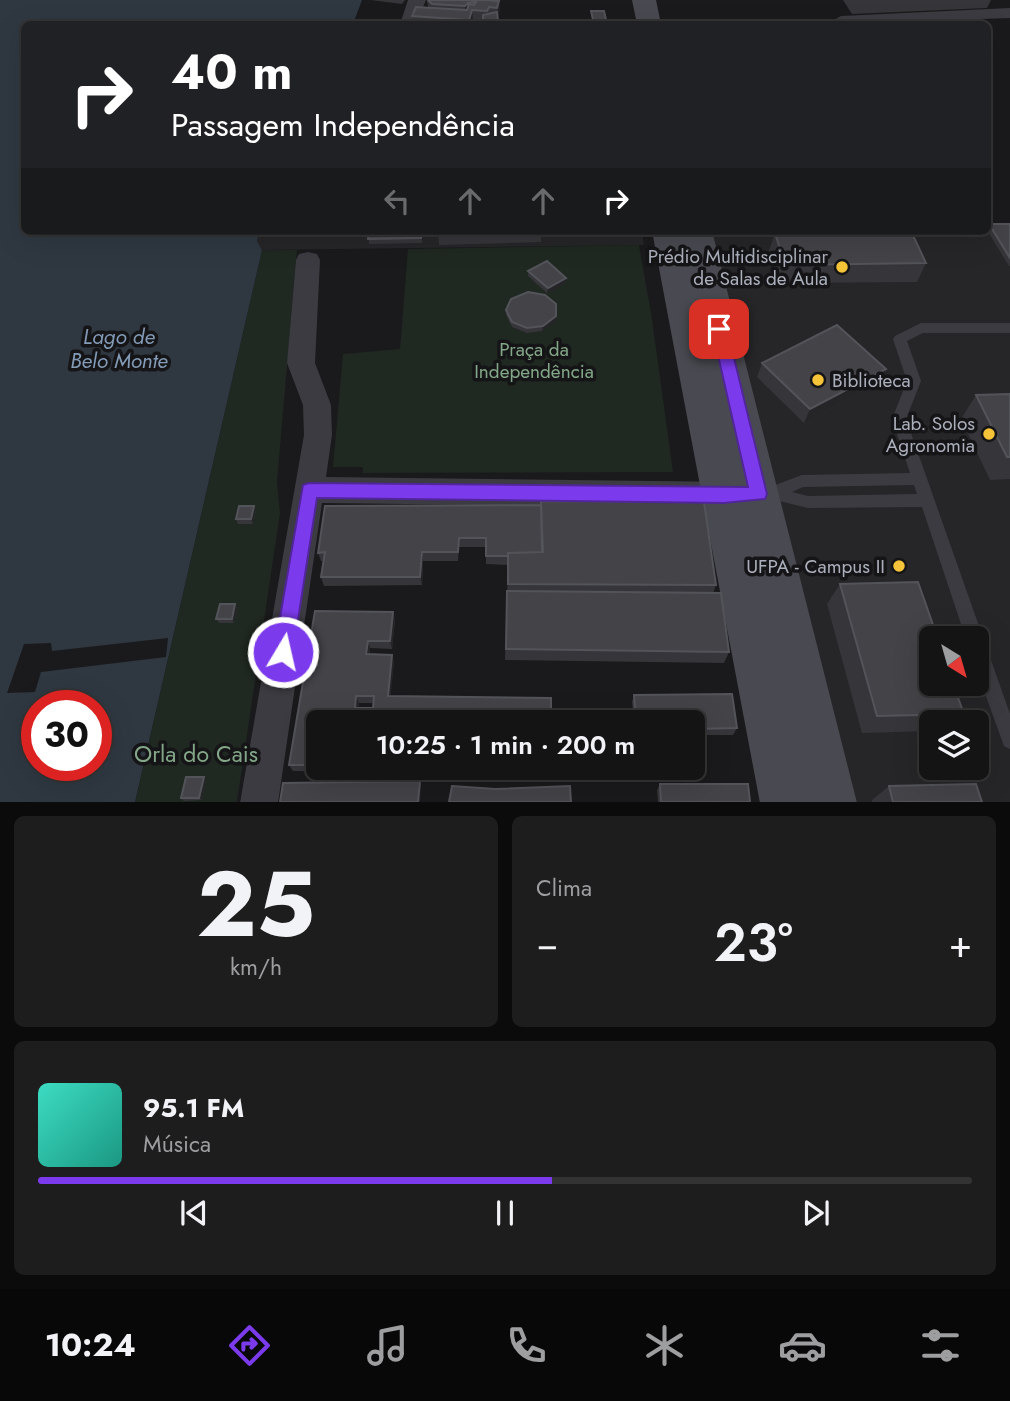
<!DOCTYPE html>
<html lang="pt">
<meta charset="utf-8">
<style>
:root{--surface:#141415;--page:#1d1d1e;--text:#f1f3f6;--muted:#9d9ea0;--line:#333334;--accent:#7c3aed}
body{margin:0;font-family:Jost,sans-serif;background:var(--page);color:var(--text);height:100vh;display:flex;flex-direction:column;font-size:26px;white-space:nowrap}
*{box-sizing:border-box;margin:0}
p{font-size:23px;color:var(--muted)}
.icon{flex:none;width:38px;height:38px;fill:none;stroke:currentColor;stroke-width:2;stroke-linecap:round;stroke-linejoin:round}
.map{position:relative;height:802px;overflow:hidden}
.drawer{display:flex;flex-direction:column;gap:14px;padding:14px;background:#0b0b0c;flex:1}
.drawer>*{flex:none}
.banner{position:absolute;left:21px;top:21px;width:970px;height:214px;border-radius:10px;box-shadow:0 7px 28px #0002,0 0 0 2px var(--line);background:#202124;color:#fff;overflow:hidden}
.needle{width:46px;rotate:143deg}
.fabs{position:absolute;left:919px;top:626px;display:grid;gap:14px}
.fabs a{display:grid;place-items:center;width:70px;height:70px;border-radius:10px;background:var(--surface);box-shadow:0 7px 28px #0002,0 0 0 2px var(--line);font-size:35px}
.speed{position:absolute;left:21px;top:690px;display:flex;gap:14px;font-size:35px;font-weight:700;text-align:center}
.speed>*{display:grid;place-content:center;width:91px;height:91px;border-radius:50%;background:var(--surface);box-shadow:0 7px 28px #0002,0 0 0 2px var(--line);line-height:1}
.speed .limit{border:10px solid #d22;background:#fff;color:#111}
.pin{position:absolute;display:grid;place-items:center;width:60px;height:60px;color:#fff;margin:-30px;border-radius:14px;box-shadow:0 4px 10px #0006}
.me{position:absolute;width:77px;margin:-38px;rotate:9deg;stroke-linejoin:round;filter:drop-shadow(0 0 5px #0008)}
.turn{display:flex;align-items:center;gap:24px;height:147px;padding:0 35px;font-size:32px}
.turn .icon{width:91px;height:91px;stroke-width:2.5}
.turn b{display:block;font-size:49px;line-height:60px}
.lanes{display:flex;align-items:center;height:66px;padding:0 35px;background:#0003;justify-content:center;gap:35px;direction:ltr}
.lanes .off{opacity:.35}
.big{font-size:52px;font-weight:600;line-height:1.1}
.drawer .widget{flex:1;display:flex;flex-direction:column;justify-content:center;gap:10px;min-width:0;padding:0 24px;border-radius:10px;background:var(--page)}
.drawer .dial{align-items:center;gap:0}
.dial b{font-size:91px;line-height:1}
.song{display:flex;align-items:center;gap:21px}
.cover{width:84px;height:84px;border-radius:10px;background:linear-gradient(135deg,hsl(170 70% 55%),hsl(170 70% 35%))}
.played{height:7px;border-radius:4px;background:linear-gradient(90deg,var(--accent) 55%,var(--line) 55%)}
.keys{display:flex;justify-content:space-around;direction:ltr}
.heat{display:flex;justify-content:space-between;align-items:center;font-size:38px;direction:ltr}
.drawer .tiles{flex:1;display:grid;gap:14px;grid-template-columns:1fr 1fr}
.widget:last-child{grid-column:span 2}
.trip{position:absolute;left:306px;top:710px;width:399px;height:70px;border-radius:10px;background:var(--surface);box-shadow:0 7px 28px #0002,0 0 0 2px var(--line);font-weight:600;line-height:70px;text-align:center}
.tab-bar{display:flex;height:112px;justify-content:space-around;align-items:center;background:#080808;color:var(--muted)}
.tab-bar .icon{width:49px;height:49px}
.tab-bar .current{color:var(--accent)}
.tab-bar b{font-size:32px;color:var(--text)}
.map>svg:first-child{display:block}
.built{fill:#262629;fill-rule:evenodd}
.green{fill:#1f2821}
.water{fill:#2f3841;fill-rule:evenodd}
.pier{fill:#1a1a1c}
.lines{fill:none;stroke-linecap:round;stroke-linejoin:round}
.lane{fill:#3b3b41;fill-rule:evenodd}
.street{fill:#3b3b41;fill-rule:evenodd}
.secondary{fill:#494a51;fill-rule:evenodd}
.wall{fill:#36363a;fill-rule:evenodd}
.shaded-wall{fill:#252528}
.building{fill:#434348;stroke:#53545a;stroke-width:2;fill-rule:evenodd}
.route{fill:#7c3aed;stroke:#51269a;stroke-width:2}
.poi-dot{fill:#f6c438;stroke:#151517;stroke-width:2.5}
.labels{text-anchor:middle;stroke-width:7;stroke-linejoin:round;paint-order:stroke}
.poi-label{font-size:19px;fill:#acb0bc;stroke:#151517;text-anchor:end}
.park-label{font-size:19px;fill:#83a788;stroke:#151517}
.water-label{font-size:21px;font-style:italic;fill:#839bb7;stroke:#151517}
.near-park-label{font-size:23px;fill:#83a788;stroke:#151517}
</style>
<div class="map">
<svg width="1010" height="803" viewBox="0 0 1010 803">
<rect width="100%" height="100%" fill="#1a1a1c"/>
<!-- built -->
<path class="built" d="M1010 224V802H845L711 231H987V225ZM931 639H976V684H931ZM931 723H976V768H931Z
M259 231H642L644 245 262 250 257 241Z"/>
<!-- green -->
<path class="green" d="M639 245 652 319 673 472 363 473V467H333L343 354 400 349 408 249Z
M262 250H297L277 482 280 513 237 802 135 803Z"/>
<!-- water -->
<path class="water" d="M0 0H362L353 24H24V231H259L257 241 262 250 135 802H0ZM37 705H96V765H37Z"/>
<!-- pier -->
<path class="pier" d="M168 638 166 657 41 672 35 692 7 693 24 644 51 643 52 651Z"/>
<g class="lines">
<!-- lane -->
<path class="lane" d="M921 323H1010V333H923L907 341 921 381 906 419 1010 714V749L1004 746 976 669V639H966L922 507 808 508 771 499H754L751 494 754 489 770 487 802 475 910 473 892 419 907 381 893 339 895 336ZM914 485 917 494 808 496 792 492 803 487Z"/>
<!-- street -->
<path class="street" d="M408 0H426L416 24H400Z
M1010 8V18L834 24 832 21 841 16Z
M308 252 317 254 320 260 315 363 331 405 332 435 326 477 738 482 749 486 753 495 749 504 738 508 322 503 278 803H240L304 435 303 405 287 363 296 260 299 254Z"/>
<!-- secondary -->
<path class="secondary" d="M632 0H656L661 24H637Z
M652 231H712L857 803H760Z"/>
</g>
<!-- wall -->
<path class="wall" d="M371 0H405L402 4Z
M493 0 500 10 498 15V24H483V20L473 19 471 24H413L412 16 428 7 427 1Z
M843 0H991L987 8 852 14Z
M989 224H1010V266H1009L987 230Z
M369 231H422V243L369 244Z
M438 231H541V242L439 245Z
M550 231H596V232L550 234Z
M775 233 926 263 917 282 779 283 769 251Z
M528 271 566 278V283L547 293 528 276Z
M506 310 556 321 542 331 527 333 512 327 506 315Z
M762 363 879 382 804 423 757 377Z
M1010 394V479L990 480 961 419 976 395Z
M254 506 256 510 253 524H238L236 519Z
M325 506 716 585 713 593 729 652 724 663 505 660 508 565 486 564V547H459L458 561H423L422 585 324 586 321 577 324 561H321L318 553Z
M840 584 964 714 954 723H931V731L862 733 827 604Z
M235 604 238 608 234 623H219L216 619Z
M315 611 393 612 395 620 392 649 370 648V654L394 662 390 696 359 722 356 721V723H318V768H350V772L293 771 289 765ZM359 703H374L373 708H358Z
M634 695 737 728 733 735H693V723H634L632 702Z
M416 768H478V769Z
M510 768H552L551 772 510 771Z
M206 780 202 800 184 801 181 798Z
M660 784 750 802H658L657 790Z
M889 786 982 802H872V800Z"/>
<!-- shaded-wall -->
<path class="shaded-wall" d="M499 1 500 10 497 17V8Z
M476 2 472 10 473 19 471 24H469V20L465 16V6L468 3Z
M566 278V283L547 293 548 288Z
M556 316V321L542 331 543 326Z
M886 369 879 382 804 423 810 409Z
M254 506 256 510 253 524 251 519Z
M422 552 423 561 422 585 420 577Z
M235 604 238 608 234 623 232 619Z
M393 612 395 620 392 649 390 641Z
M368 641 370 648 369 661 366 654Z
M392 655 394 662 390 703 388 696Z
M356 696 359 703 357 714 355 708Z
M204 777 206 780 202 800 199 798Z
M420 781 421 787 420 802H418Z"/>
<!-- building -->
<path class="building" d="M428 0H488L499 1 497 8 489 7 487 11 472 10 469 20 412 16 416 7 467 10 469 4 474 5 476 2 468 3 465 6 432 4Z
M591 11H604L607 24H594Z
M497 12 498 21H483V15Z
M989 224H1010V258Z
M369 231H422L421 238 368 239Z
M911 231 926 263 785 265 775 233Z
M547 261 566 278 548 288 528 271Z
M528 292 545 295 556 304V316L543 326 527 328 512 322 506 310 511 299Z
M837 325 886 369 810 409 762 363Z
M1010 394V457H1007L976 395Z
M541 501 704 502 716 585 508 584V553L543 552Z
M541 505 542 552 508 553V556H486V538H459L458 552H422L420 577H321L325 552 318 553 325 506Z
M239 506H254L251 519H236Z
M918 582 938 639H931V684H953L964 714 877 716 840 584Z
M507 591 721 593 729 652 506 649Z
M220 604H235L232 619H216Z
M315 611 393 612 390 641H368L366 654 392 655 388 696 551 698V723H359V716L354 714 353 723H318V765H289ZM356 696H374L373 708H355Z
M732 694 737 728 693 729V723H636L634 695Z
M186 777H204L199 798H181Z
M420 781 418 802H280L283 783Z
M660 784H748L750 802H661Z
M976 784 982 802H893L889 786Z
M452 786 495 789 570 786 571 802H449Z"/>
<!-- route -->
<path class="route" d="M719 324 727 329 767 494 765 499 724 503 317 498 293 652 290 658 283 661 276 658 274 652 303 485 309 483 748 487 712 329Z"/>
<!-- markers -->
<g class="poi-dot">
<circle cx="842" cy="267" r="7"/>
<circle cx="818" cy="380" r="7"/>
<circle cx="989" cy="434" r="7"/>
<circle cx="899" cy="566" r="7"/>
</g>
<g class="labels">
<!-- poi labels -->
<g class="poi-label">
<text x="828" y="263">Prédio Multidisciplinar<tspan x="828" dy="22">de Salas de Aula</tspan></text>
<text x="832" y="387" text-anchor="start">Biblioteca</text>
<text x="975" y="430">Lab. Solos<tspan x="975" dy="22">Agronomia</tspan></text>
<text x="885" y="573">UFPA - Campus II</text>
</g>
<!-- park labels -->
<g class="park-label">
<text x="534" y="356">Praça da<tspan x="534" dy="22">Independência</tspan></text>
</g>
<!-- water labels -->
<g class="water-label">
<text x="119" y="344">Lago de<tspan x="119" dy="24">Belo Monte</tspan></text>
</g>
<!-- near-park labels -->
<g class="near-park-label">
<text x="196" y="762">Orla do Cais</text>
</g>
</g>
</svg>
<div class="fabs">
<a><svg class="needle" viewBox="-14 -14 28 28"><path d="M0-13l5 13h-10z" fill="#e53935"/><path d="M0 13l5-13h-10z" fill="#9d9ea0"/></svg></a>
<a><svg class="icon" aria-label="layers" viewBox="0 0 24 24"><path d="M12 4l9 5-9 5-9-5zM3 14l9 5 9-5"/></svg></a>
</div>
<div class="speed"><div class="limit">30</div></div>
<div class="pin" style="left:719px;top:329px;background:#d93025"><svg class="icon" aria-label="arrive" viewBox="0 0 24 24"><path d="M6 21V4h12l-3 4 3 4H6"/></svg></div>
<svg class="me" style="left:283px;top:652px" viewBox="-20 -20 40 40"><circle r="17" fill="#7c3aed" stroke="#fff" stroke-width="3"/><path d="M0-11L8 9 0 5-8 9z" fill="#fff"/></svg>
<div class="trip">10:25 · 1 min · 200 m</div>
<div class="banner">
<div class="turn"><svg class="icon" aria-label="right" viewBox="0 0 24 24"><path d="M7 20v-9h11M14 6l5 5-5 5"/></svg><div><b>40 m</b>Passagem Independência</div></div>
<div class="lanes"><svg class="icon off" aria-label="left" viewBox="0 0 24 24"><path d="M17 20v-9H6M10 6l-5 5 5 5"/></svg><svg class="icon off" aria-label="ahead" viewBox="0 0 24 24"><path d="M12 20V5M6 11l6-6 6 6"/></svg><svg class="icon off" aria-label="ahead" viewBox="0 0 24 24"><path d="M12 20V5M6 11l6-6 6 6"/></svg><svg class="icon" aria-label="right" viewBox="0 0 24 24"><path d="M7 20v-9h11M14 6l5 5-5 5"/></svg></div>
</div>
</div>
<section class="drawer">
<div class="tiles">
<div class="widget dial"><b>25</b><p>km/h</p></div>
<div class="widget"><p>Clima</p>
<div class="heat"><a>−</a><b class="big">23°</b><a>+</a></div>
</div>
<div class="widget">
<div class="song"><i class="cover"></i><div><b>95.1 FM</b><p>Música</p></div></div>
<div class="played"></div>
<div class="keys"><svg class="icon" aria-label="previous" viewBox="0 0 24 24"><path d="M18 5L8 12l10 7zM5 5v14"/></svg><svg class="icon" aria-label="pause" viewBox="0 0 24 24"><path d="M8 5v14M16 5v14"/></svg><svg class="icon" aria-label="next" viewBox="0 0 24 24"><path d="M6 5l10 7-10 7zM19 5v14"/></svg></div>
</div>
</div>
</section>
<nav class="tab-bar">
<b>10:24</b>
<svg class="icon current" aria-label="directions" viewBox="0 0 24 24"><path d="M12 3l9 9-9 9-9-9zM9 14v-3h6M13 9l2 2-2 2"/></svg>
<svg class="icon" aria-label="music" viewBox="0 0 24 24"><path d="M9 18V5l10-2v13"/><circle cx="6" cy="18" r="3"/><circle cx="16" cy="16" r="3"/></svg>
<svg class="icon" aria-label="phone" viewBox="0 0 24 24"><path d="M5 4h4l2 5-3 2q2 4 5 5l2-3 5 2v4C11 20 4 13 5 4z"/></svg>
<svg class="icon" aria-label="climate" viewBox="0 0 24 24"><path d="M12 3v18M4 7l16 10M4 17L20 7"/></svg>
<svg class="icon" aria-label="car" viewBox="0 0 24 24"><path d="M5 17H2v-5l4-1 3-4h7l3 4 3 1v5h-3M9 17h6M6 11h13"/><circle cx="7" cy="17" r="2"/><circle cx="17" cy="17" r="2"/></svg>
<svg class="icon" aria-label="filters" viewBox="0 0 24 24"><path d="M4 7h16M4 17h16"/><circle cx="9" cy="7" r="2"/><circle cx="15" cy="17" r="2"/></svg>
</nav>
